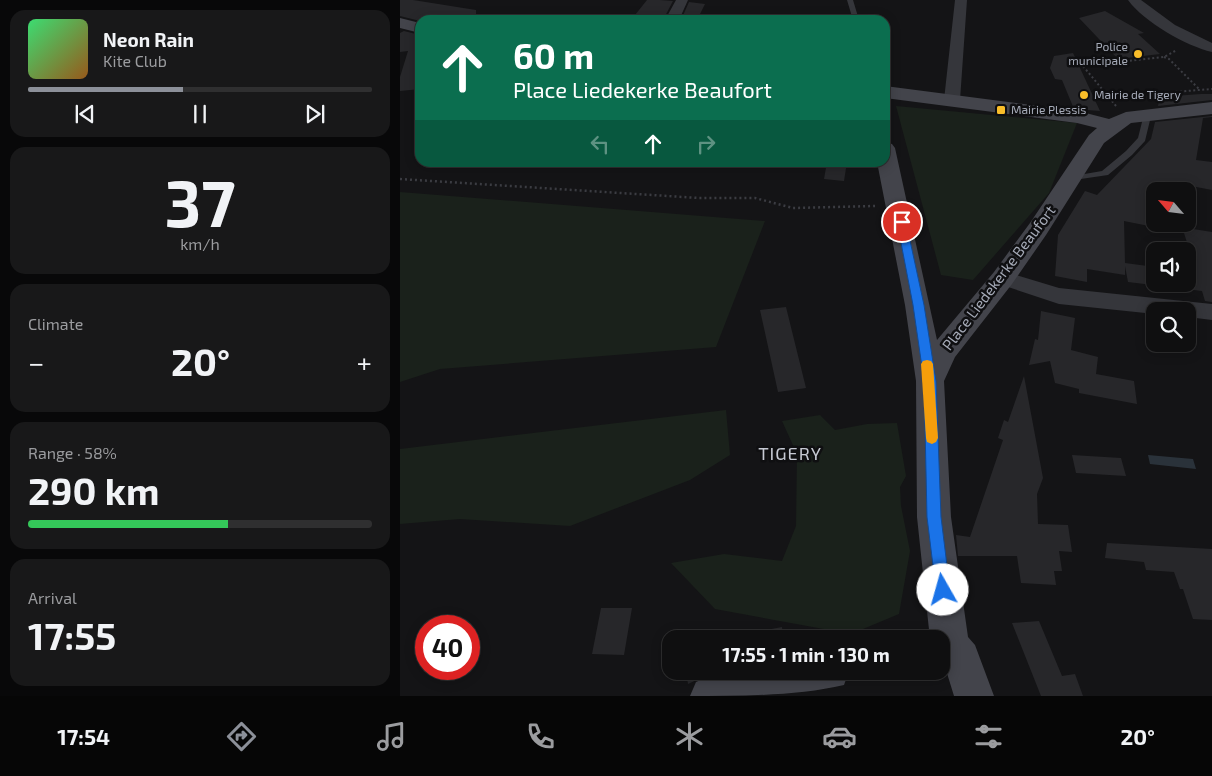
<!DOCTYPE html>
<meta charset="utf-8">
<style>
:root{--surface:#0f0f10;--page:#181819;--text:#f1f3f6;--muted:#9b9c9f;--line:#2f2f30;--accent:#8c9099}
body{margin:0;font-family:"Exo 2",sans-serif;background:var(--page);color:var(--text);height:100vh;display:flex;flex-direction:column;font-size:19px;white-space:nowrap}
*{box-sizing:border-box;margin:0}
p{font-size:16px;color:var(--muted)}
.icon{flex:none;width:28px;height:28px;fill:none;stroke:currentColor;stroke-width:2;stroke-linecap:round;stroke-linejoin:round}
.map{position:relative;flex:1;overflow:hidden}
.drawer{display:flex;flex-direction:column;gap:10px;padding:10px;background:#080809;width:400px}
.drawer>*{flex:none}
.guide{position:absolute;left:15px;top:15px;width:475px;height:152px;border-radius:15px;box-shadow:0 2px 12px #0003,0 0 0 1px var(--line);background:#0b6e4f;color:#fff;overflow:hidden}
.needle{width:32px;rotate:298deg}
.buttons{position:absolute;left:746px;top:182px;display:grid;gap:10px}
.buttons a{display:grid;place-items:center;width:50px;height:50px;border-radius:10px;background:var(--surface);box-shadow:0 2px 12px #0003,0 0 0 1px var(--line);font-size:25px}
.speed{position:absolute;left:15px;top:615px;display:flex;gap:10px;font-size:25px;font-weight:700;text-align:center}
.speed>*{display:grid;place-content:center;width:65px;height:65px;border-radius:50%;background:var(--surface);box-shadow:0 2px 12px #0003,0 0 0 1px var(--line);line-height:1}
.speed .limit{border:8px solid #d22;background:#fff;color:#111}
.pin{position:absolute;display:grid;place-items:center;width:42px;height:42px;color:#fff;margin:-21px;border:2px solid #fff;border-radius:50%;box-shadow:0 1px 5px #0007}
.me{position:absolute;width:55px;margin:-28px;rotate:353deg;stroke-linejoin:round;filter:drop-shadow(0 0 4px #0008)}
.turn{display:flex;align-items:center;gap:18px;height:105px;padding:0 15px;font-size:22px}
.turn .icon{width:65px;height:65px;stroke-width:2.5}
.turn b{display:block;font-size:35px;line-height:42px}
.lanes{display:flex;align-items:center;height:48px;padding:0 15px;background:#0003;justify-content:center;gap:25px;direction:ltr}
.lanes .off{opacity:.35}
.big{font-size:38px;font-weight:700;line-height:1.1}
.drawer .card{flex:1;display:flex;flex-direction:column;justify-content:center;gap:8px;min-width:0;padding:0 18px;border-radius:15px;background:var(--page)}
.drawer .dial{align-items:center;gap:0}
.dial b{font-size:65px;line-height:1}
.song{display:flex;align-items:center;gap:15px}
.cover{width:60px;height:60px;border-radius:8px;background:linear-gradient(135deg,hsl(140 70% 55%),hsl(30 70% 35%))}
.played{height:5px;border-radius:2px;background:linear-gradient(90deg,var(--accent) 45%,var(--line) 45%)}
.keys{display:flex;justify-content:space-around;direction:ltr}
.heat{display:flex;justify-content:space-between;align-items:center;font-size:28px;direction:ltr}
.charge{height:8px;border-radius:4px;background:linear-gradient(90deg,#34c759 58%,var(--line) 0)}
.trip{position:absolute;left:262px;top:630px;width:288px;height:50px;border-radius:15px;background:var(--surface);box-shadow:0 2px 12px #0003,0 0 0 1px var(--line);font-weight:700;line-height:50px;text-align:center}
.tabs{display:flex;height:80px;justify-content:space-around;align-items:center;background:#060606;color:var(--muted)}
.tabs .icon{width:35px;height:35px}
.tabs .active{color:var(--accent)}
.tabs b{font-size:22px;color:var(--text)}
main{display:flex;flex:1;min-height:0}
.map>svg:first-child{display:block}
.green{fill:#1a211b}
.water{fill:#2a323a}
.building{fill:#27272a;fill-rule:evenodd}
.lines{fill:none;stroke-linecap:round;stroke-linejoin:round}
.path-far1{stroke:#3b3c42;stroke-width:2;stroke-dasharray:2 2.5;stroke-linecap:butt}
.path{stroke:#3b3c42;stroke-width:2.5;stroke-dasharray:2 3;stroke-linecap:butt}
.lane{fill:#35363b;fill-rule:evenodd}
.street{fill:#35363b;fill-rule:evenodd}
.secondary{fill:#43444b;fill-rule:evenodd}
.route{fill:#1a73e8;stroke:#114b97}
.slow{fill:#f59e0b}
.poi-dot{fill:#f9bd29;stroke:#0f0f11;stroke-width:2}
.labels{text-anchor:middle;stroke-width:5;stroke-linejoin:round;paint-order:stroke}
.far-poi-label{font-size:12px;fill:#a5aab7;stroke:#0f0f11;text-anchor:start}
.street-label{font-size:15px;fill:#a5aab7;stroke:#0f0f11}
.quarter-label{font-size:18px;letter-spacing:1px;fill:#c6c9d3;stroke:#0f0f11}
</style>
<main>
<section class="drawer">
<div class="card">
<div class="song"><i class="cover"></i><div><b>Neon Rain</b><p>Kite Club</p></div></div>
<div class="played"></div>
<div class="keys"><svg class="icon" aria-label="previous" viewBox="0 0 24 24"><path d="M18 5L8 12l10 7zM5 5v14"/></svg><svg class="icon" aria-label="pause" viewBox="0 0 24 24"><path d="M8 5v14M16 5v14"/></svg><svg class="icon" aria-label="next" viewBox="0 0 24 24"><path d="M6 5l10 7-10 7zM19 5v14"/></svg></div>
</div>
<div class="card dial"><b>37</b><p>km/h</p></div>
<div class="card"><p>Climate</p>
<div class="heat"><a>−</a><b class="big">20°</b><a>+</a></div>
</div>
<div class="card"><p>Range · 58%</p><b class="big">290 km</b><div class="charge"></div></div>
<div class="card"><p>Arrival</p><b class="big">17:55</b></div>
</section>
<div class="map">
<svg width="812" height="696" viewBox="0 0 812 696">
<rect width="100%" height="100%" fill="#141416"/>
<!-- green -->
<path class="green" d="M496 106 677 123 649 193 573 280 541 275Z
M0 192 365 221 316 347 40 369 0 382Z
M326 410 330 455 290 480 170 526 60 519 0 524V449Z
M420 415 435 430 467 424 497 423 506 476 500 487 501 506 510 551 499 614 451 634 315 609 271 563 324 554 382 561 396 526 397 454 382 421Z"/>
<!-- water -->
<path class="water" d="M748 455 793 459 796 469 750 464Z"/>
<!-- building -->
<path class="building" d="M0 0H13L76 10V20L20 21 0 16Z
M247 0H260L273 1 263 20H231Z
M289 2 305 4 297 20H281Z
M705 11 744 33 738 34 760 54 718 59 679 18Z
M4 31 20 35V89L0 91V77L8 51 0 52V33Z
M673 53 700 111 674 109 662 80 655 79 650 68 654 56Z
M801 94H812V100L758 106 760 97Z
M812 116V117L803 118 796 160 812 162V190L786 185 787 191H755V224H788V195L793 229 812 232V302L805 301 802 291 728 282 725 266V275L687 269V282L655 276 658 235 685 191 697 195 751 139 755 122ZM724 221 784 233 796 271 788 270V284H755V267L725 263Z
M427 162H447L444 181 424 179Z
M386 307 406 388 378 392 360 310Z
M641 311 675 318 671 350 698 357 696 374 734 381 737 404 679 393V389L655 383 650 361 629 365 635 339 638 340Z
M624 376 643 478 637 494 638 524 668 525 672 552 659 551 662 571H654L656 585 621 583 617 556H558L556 535 570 537 603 440 598 438 604 420 608 422Z
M672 455 721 458 726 476 676 473Z
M707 543 812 549V620L793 619 783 589H780L774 572 746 570 744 562 705 558Z
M201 608H232L224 655 192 654Z
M639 621 662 676 675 674 683 696H641L612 623Z
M382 627 383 636 403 632 404 639H319Z
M286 671H324L309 674 288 684Z"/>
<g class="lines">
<!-- path-far1 -->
<path class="path-far1" d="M764 57 769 59 800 90
M708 97 812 89
M716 106 683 66 764 57 777 50"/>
<!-- path -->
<path class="path" d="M0 179 299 198H355L393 208 475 206"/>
<!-- lane -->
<path class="lane" d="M447 0H453L459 20H453Z
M744 114 751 116 745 141 732 155 708 175 667 181V177L702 171 726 151 738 138Z"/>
<!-- street -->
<path class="street" d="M276 0H288L279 20H265Z
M555 0H567L560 100 557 103H547L544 100Z
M728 0H741L775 25 812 43V52C786 46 744 22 728 0Z
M603 271 659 288 812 304V320L788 317V311H755V314L659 304 596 283 593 278 596 273Z"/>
<!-- secondary -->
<path class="secondary" d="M0 18 20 23V33L0 28Z
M485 86 678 111 709 119 726 112 812 102V114L731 123 704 143 646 235 612 284 555 357 544 381 551 517 568 637 575 645 594 696H554L546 670 541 664V639H530L517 517 516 381 505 305 477 162H485V142L492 144 495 148 537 340 594 272 630 223 689 135 697 128 677 123 485 98Z
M334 671H449L444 685C398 696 339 696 290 696L296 682 310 676Z"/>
</g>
<!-- route -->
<path class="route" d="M502 219 506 222 524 305 536 381 541 517 550 590 548 596 543 598 538 596 536 590 527 517 524 381 513 305 497 222Z"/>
<!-- slow -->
<path class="slow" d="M527 360 531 361 533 364 538 438 536 442 532 444 527 442 526 438 521 364 523 361Z"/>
<!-- markers -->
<g class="poi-dot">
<circle cx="738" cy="54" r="5"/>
<circle cx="684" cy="95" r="5"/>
<rect x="596" y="105" width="10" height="10" rx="2.5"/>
</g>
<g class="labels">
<!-- far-poi labels -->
<g class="far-poi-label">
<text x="728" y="51" text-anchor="end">Police<tspan x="728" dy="14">municipale</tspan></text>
<text x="694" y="99">Mairie de Tigery</text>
<text x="611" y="114">Mairie Plessis</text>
</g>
<!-- street labels -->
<g class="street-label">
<text transform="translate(599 278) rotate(-53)" y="5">Place Liedekerke Beaufort</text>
</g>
<!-- quarter labels -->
<g class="quarter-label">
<text x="390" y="460">TIGERY</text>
</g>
</g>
</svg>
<div class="buttons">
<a><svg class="needle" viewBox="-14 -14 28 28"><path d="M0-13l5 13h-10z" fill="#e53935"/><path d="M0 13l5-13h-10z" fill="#9b9c9f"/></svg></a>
<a><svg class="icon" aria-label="sound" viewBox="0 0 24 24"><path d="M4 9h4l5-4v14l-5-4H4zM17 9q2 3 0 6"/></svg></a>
<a><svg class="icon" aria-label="search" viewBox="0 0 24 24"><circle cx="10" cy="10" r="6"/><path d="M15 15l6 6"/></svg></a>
</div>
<div class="speed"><div class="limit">40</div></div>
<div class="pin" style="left:502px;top:222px;background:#d93025"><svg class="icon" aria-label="arrive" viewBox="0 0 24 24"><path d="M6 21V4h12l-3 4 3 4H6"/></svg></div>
<svg class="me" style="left:543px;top:590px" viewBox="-20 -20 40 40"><circle r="19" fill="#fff"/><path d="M0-13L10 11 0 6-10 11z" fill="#1a73e8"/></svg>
<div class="trip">17:55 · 1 min · 130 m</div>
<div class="guide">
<div class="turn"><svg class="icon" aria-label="ahead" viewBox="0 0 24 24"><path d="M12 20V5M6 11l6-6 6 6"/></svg><div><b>60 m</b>Place Liedekerke Beaufort</div></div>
<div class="lanes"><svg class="icon off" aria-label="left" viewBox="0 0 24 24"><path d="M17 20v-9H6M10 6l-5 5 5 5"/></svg><svg class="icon" aria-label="ahead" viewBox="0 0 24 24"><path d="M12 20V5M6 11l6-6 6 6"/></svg><svg class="icon off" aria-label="right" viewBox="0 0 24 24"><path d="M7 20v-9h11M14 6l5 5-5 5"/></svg></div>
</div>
</div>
</main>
<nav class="tabs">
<b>17:54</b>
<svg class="icon active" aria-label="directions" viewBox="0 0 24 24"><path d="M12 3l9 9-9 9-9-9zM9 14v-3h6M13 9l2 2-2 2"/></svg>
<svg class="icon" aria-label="music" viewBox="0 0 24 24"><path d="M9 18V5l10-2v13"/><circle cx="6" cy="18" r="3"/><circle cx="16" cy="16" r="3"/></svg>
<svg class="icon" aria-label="phone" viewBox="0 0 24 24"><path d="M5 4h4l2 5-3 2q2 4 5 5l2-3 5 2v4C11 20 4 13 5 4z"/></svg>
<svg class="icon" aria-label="climate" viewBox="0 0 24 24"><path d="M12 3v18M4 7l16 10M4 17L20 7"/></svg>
<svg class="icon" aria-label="car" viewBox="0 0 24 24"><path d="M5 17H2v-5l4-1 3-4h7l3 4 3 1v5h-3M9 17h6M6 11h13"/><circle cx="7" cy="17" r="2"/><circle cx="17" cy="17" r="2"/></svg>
<svg class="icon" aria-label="filters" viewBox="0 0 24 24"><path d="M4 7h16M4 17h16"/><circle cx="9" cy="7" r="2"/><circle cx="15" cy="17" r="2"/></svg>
<b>20°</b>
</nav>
